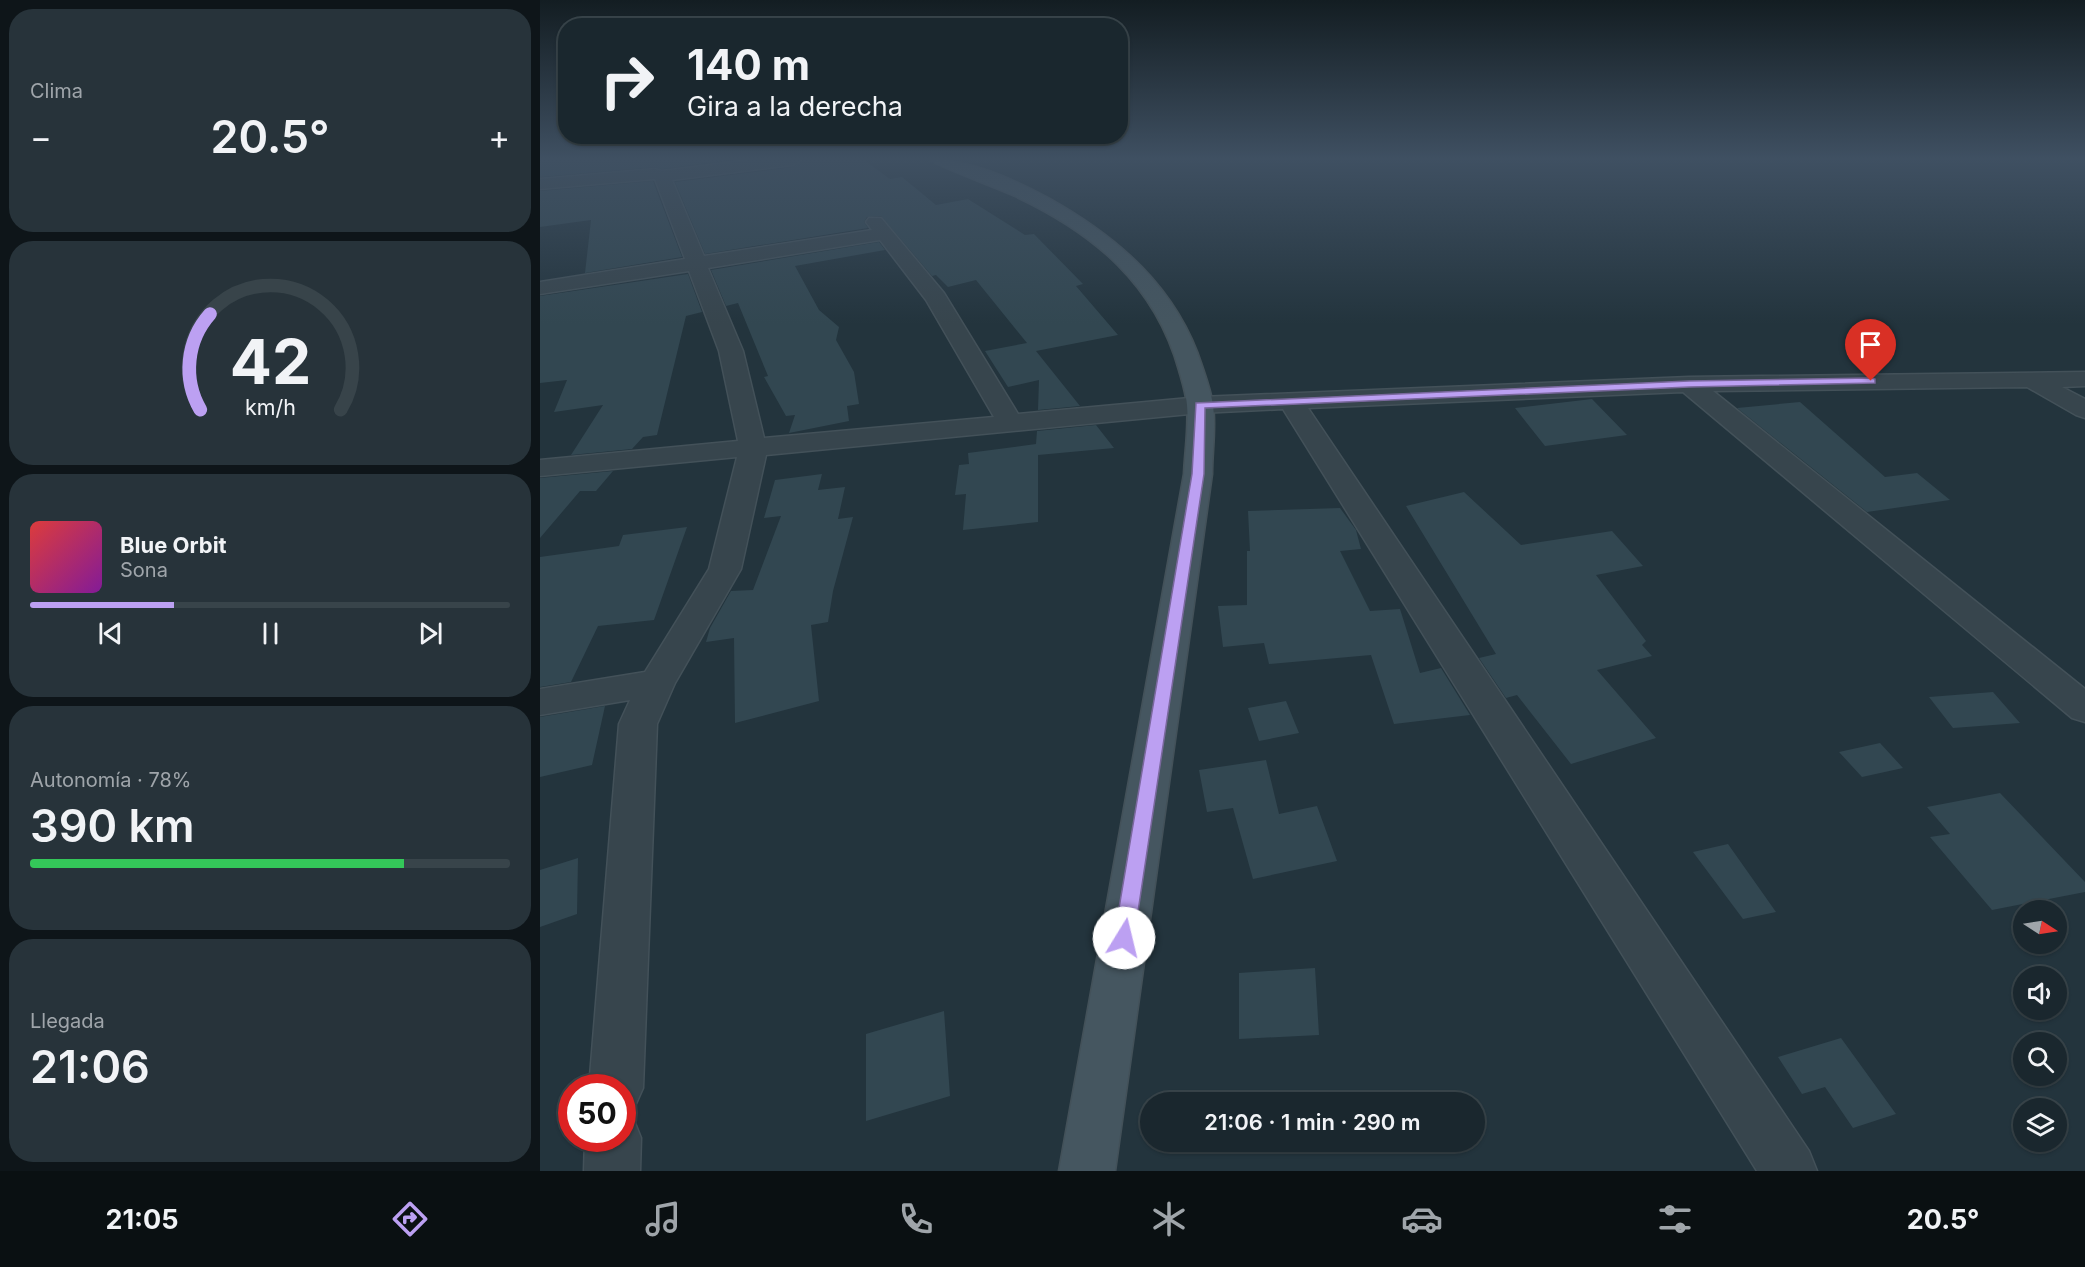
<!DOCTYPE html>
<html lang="es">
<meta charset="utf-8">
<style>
:root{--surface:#1a272e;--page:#27333a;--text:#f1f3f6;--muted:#9fa5aa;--line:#38444a;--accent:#bca0f2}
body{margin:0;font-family:Inter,sans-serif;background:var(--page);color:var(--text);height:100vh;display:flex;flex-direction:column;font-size:22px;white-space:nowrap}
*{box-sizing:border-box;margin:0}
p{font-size:20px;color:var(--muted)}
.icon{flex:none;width:33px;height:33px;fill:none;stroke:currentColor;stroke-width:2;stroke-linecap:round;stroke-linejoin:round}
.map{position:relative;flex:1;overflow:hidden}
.side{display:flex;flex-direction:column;gap:9px;padding:9px;background:#0e1519;width:540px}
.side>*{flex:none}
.guide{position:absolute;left:18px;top:18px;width:570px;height:126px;border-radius:24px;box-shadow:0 2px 4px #0004,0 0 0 2px var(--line);background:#1a272e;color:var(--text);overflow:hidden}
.needle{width:39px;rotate:102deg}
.buttons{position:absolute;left:1473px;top:900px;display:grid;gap:12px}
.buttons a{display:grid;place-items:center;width:54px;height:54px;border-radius:50%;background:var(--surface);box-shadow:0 2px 4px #0004,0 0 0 2px var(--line);font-size:30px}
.speed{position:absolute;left:18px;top:1074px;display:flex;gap:12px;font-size:30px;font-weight:700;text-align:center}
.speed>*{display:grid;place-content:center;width:78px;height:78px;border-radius:50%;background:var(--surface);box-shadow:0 2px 4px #0004,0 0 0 2px var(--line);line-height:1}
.speed .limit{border:9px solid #d22;background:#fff;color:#111}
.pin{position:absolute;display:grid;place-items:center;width:51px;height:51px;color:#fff;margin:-62px -26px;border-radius:50% 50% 50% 0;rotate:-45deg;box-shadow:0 0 6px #0007}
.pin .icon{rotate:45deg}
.me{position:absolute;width:66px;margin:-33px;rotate:9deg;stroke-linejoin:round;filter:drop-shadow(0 0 4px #0008)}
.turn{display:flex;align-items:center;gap:21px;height:126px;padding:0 30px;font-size:27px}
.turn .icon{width:78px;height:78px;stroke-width:2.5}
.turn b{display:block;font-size:42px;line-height:51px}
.big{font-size:45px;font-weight:600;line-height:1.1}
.side .widget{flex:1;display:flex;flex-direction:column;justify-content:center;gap:9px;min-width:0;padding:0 21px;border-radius:24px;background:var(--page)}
.side .dial{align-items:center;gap:0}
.dial svg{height:156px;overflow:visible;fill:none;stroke:var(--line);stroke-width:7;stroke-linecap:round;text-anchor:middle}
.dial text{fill:var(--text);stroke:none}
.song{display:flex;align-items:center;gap:18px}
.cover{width:72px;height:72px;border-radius:9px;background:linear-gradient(135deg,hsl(0 70% 55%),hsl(290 70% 35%))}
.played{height:6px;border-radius:3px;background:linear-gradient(90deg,var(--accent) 30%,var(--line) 30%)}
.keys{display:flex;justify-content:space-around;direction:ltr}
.heat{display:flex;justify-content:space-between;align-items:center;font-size:33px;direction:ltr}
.charge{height:9px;border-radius:4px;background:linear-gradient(90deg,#34c759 78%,var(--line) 0)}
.trip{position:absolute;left:600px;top:1092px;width:345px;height:60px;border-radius:30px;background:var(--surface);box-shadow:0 2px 4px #0004,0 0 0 2px var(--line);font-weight:600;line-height:60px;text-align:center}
.menu{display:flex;height:96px;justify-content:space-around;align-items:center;background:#0a1012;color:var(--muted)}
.menu .icon{width:42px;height:42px}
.menu .on{color:var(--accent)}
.menu b{font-size:27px;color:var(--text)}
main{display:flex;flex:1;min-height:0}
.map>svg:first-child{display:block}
.building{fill:#324751}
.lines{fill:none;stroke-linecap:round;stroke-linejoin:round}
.minor-casing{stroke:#435159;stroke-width:3}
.secondary-casing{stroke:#435159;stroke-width:3}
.minor{fill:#37454d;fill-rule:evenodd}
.secondary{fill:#455660;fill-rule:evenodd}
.route{fill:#bca0f2;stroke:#7a689d;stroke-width:1.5}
</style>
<main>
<section class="side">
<div class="widget"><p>Clima</p>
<div class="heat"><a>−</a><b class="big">20.5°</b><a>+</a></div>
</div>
<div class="widget dial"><svg viewBox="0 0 100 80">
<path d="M14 69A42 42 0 1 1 86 69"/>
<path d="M14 69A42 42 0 0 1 19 20" stroke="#bca0f2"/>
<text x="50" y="56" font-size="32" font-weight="700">42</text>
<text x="50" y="72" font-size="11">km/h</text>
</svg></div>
<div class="widget">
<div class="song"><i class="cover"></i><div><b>Blue Orbit</b><p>Sona</p></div></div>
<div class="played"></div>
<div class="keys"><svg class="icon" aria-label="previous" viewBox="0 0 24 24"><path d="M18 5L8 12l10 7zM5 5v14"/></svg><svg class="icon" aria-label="pause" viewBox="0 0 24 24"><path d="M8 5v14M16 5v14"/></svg><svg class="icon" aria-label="next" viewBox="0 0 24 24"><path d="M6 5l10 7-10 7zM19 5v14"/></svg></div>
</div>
<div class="widget"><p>Autonomía · 78%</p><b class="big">390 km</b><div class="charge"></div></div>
<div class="widget"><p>Llegada</p><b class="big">21:06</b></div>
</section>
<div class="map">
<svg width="1545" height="1171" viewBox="0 0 1545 1171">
<rect width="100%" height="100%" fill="#23343d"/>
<!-- building -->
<path class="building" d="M0 160H188L122 169 115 167 0 177Z
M263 160H324L350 179 362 177 396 205 428 199 485 235 494 234 543 284 536 286 578 335 496 351 540 406 498 410 499 380 468 387 445 351 487 343 436 280 408 287 396 275 392 276 341 216 327 217 324 222 328 228 165 254 135 182 253 167Z
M113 181 142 257 45 273 51 220 0 227V191Z
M339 242 345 250 255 266 279 310 299 327 296 340 314 372 319 404 307 406 309 421 249 433 255 415 246 416 224 377 228 376 198 303 186 306 171 270Z
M148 274 162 312 146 316 117 435 103 437 92 449 31 455 63 405 14 412 27 380 0 383V296Z
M1052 399 1087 435 1005 446 975 408Z
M1260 402 1345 477 1377 473 1410 500 1327 512 1197 408Z
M556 425 574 448 498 455V522L423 530 426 494 415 495 419 465 429 464 428 453 496 444 497 431Z
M73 471 56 491H40L0 538V478Z
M282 474 278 490 305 487 298 519 313 517 293 591 288 622 271 625 279 701 195 723 194 638 166 642 170 628 191 591 213 590 241 516 224 518 235 480Z
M924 492 981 545 1072 531 1103 566 1056 575 1106 641 1102 645 1112 656 1057 670 1116 738 1031 764 977 695 966 698 939 658 956 654 866 506Z
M800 508 816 530 821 549 800 551 830 611 860 609 880 673 901 668 930 715 854 724 831 655 729 664 724 643 683 647 678 606 707 605V551H710L708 511Z
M147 527 114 620 58 626 31 682 0 687V557L79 546 83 535Z
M1453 692 1480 723 1413 728 1389 697Z
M746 701 759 733 719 741 708 708Z
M65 706 52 765 0 777V717Z
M1340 743 1363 768 1322 777 1299 752Z
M726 760 739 814 777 806 797 861 713 879 693 808 667 812 659 770Z
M1460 793 1545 882V892L1452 910 1390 837 1410 834 1387 807Z
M1188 844 1236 912 1203 919 1153 852Z
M38 858 37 914 0 927V870Z
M775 968 779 1035 699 1039V973Z
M404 1011 410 1096 326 1121V1034Z
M1301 1038 1356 1114 1313 1128 1285 1087 1262 1094 1238 1057Z"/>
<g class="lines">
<defs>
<path id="minor" d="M210 160H261L253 165 132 180 164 256 332 230 326 222 329 218H341L404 293 478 414 660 397 1149 377 1545 372V386L1522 387 1545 399V418L1536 415 1487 387 1173 391 1545 689V722L1532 718 1143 392 768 408 1269 1151 1277 1171H1217L743 409 660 413 226 455 201 569 135 683 117 724 103 1088 95 1106 82 1111V1088H49L79 724 90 700 0 715V689L105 672 169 569 197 457 0 476V460L198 441 179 351 149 271 0 294V282L145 259 115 179 0 189V179L115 169 122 171ZM340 240 386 300 454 417 224 438 203 351 168 268Z
M82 1114 93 1118 101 1138 100 1171H44L45 1138H82Z"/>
<path id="secondary" d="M391 160C432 160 472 179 508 198 578 237 637 288 662 366 666 378 671 392 673 405 676 428 672 451 672 474L575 1171H519L644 474C645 451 649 428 647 405 646 393 642 381 639 370 615 284 554 233 475 196 461 189 397 166 391 160Z"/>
</defs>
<!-- minor casing -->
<use href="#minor" class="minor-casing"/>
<!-- secondary casing -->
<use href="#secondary" class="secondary-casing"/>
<!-- minor -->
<use href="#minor" class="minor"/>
<!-- secondary -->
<use href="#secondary" class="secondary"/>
</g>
<!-- sky -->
<linearGradient id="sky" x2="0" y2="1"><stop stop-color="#131d22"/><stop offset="0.49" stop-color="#3f5062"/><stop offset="1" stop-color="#3f5062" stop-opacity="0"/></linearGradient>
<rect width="1545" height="324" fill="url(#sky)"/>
<!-- route -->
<path class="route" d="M1331 378 1335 379V383L1149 387 665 408 664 474 594 938 591 944 584 947 577 944 574 938 652 474 656 403 1149 381Z"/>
</svg>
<div class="buttons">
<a><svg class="needle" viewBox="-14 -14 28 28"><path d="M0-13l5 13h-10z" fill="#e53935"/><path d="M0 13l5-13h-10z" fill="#9fa5aa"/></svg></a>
<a><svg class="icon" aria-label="sound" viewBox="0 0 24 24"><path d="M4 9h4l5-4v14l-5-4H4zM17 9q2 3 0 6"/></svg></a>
<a><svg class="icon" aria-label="search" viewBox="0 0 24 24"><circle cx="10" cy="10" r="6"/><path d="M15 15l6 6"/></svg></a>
<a><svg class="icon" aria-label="layers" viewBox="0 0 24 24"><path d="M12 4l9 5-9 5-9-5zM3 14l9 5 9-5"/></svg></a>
</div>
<div class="speed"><div class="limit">50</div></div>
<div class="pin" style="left:1331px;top:381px;background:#d93025"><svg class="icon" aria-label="arrive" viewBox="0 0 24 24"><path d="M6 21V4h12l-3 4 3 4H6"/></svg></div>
<svg class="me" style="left:584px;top:938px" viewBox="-20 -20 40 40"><circle r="19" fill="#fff"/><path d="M0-13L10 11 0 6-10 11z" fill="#bca0f2"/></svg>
<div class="trip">21:06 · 1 min · 290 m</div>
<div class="guide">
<div class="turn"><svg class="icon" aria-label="right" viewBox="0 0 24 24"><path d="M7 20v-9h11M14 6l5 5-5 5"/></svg><div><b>140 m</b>Gira a la derecha</div></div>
</div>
</div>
</main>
<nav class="menu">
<b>21:05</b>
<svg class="icon on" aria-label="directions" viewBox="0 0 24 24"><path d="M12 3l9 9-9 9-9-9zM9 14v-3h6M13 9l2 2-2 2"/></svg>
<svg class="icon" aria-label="music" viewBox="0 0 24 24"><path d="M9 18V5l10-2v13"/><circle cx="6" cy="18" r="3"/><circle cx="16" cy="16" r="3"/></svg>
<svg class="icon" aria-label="phone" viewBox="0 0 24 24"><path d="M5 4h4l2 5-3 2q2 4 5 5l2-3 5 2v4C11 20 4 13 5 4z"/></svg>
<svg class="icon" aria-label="climate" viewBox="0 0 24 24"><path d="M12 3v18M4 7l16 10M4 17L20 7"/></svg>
<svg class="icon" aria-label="car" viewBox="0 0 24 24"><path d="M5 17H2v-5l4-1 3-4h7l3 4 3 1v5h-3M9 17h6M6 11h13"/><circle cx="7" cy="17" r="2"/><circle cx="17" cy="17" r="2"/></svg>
<svg class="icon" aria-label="filters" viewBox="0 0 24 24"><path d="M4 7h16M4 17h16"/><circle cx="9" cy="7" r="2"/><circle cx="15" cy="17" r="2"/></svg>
<b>20.5°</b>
</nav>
